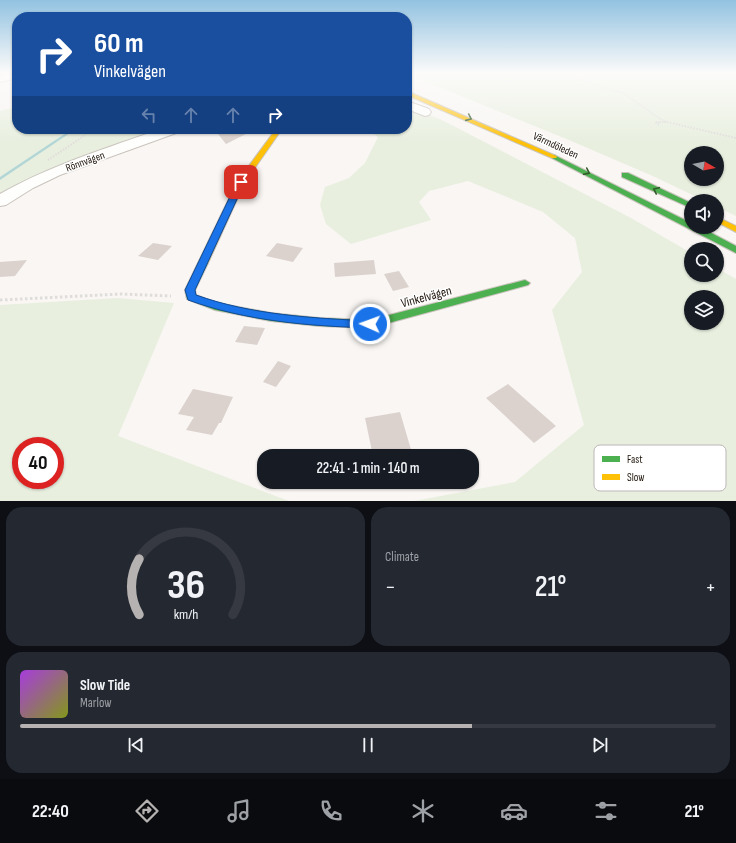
<!DOCTYPE html>
<meta charset="utf-8">
<style>
:root{--surface:#171b24;--page:#242831;--text:#f1f3f6;--muted:#9ea1a6;--line:#363941;--accent:#b5b2b1}
body{margin:0;font-family:"Sofia Sans Condensed",sans-serif;background:var(--page);color:var(--text);height:100vh;display:flex;flex-direction:column;font-size:15px;white-space:nowrap}
*{box-sizing:border-box;margin:0}
p{font-size:13px;color:var(--muted)}
.icon{flex:none;width:22px;height:22px;fill:none;stroke:currentColor;stroke-width:2;stroke-linecap:round;stroke-linejoin:round}
.map{position:relative;height:501px;overflow:hidden}
.sheet{display:flex;flex-direction:column;gap:6px;padding:6px;background:#0d0f14;flex:1}
.sheet>*{flex:none}
.hud{position:absolute;left:12px;top:12px;width:400px;height:122px;border-radius:16px;box-shadow:0 1px 3px #0004;background:#1a4fa0;color:#fff;overflow:hidden}
.needle{width:26px;rotate:99deg}
.controls{position:absolute;left:684px;top:146px;display:grid;gap:8px}
.controls a{display:grid;place-items:center;width:40px;height:40px;border-radius:50%;background:var(--surface);box-shadow:0 1px 3px #0004;font-size:20px}
.speed{position:absolute;left:12px;top:437px;display:flex;gap:8px;font-size:20px;font-weight:700;text-align:center}
.speed>*{display:grid;place-content:center;width:52px;height:52px;border-radius:50%;background:var(--surface);box-shadow:0 1px 3px #0004;line-height:1}
.speed .limit{border:6px solid #d22;background:#fff;color:#111}
.pin{position:absolute;display:grid;place-items:center;width:34px;height:34px;color:#fff;margin:-17px;border-radius:8px;box-shadow:0 2px 6px #0006}
.me{position:absolute;width:44px;margin:-22px;rotate:272deg;stroke-linejoin:round;filter:drop-shadow(0 0 3px #0008)}
.turn{display:flex;align-items:center;gap:14px;height:84px;padding:0 16px;font-size:18px}
.turn .icon{width:52px;height:52px;stroke-width:2.5}
.turn b{display:block;font-size:28px;line-height:34px}
.lanes{display:flex;align-items:center;height:38px;padding:0 16px;background:#0003;justify-content:center;gap:20px;direction:ltr}
.lanes .off{opacity:.35}
.big{font-size:30px;font-weight:600;line-height:1.1}
.sheet .widget{flex:1;display:flex;flex-direction:column;justify-content:center;gap:6px;min-width:0;padding:0 14px;border-radius:16px;background:var(--page)}
.sheet .dial{align-items:center;gap:0}
.dial svg{height:104px;overflow:visible;fill:none;stroke:var(--line);stroke-width:7;stroke-linecap:round;text-anchor:middle}
.dial text{fill:var(--text);stroke:none}
.song{display:flex;align-items:center;gap:12px}
.cover{width:48px;height:48px;border-radius:6px;background:linear-gradient(135deg,hsl(280 70% 55%),hsl(70 70% 35%))}
.played{height:4px;border-radius:2px;background:linear-gradient(90deg,var(--accent) 65%,var(--line) 65%)}
.keys{display:flex;justify-content:space-around;direction:ltr}
.heat{display:flex;justify-content:space-between;align-items:center;font-size:22px;direction:ltr}
.sheet .tiles{flex:1;display:grid;gap:6px;grid-template-columns:1fr 1fr}
.widget:last-child{grid-column:span 2}
.trip{position:absolute;left:257px;top:449px;width:222px;height:40px;border-radius:16px;background:var(--surface);box-shadow:0 1px 3px #0004;font-weight:600;line-height:40px;text-align:center}
.tabs{display:flex;height:64px;justify-content:space-around;align-items:center;background:#090b0e;color:var(--muted)}
.tabs .icon{width:28px;height:28px}
.tabs .current{color:var(--accent)}
.tabs b{font-size:18px;color:var(--text)}
.map>svg:first-child{display:block}
.green{fill:#e8efdf;fill-rule:evenodd}
.lines{fill:none;stroke-linecap:round;stroke-linejoin:round}
.stream{fill:#b2d6d6;fill-rule:evenodd}
.building{fill:#dbd2ce}
.street-casing{stroke:#cac3bd;stroke-width:2}
.fast-casing{stroke:#cac3bd;stroke-width:2}
.slow-casing{stroke:#cac3bd;stroke-width:2}
.path-far2{stroke:#dfdddc;stroke-width:1.5;stroke-dasharray:1 1;stroke-linecap:butt}
.path-far1{stroke:#dfdddc;stroke-width:2;stroke-dasharray:1.5 1.5;stroke-linecap:butt}
.path{stroke:#dfdddc;stroke-width:3;stroke-dasharray:2.5 2.5;stroke-linecap:butt}
.street{fill:#fefefd;fill-rule:evenodd}
.fast{fill:#4caf50;fill-rule:evenodd}
.slow{fill:#ffc107;fill-rule:evenodd}
.oneway{stroke:#335a2a}
.route{fill:#1a73e8;stroke:#114b97}
.labels{text-anchor:middle;stroke-width:3;stroke-linejoin:round;paint-order:stroke}
.far-street-label{font-size:11px;fill:#1e140a;stroke:#fff}
.street-label{font-size:13px;fill:#1e140a;stroke:#fff}
.key{fill:#fff;stroke:#bcb8b6;stroke-width:1}
.key-label{font-size:11px;fill:#1e140a}
</style>
<div class="map">
<svg width="736" height="501" viewBox="0 0 736 501">
<rect width="100%" height="100%" fill="#f9f6f3"/>
<!-- green -->
<path class="green" d="M407 73H736V216L717 207V201H705L655 177 569 140 407 74ZM691 153H717V179H691Z
M407 105 444 121 631 218 691 253V275H717V268L736 279V501H414L515 482 584 425 552 310 582 272 575 238 543 212 468 181 429 191 419 202 431 220 351 244 326 224 320 205 325 187 349 178 365 163 378 137 366 129H407ZM691 297H717V323H691Z
M17 107V129H168L0 196V111Z
M118 298 174 303 118 436 289 501H0V305ZM21 446H55V480H21Z"/>
<g class="lines">
<!-- stream -->
<path class="stream" d="M72 129H76L0 180V177Z"/>
</g>
<!-- building -->
<path class="building" d="M214 129H256L226 144Z
M153 243 172 246 158 260 138 256Z
M277 243 303 248 293 262 266 256Z
M27 260 15 276 0 277V262Z
M374 260 376 274 335 277 334 263Z
M399 271 409 287 393 291 384 274Z
M244 326 265 328 257 345 235 342Z
M278 361 291 366 276 387 263 382Z
M508 384 556 426 534 443 486 398Z
M193 389 233 397 221 423H219L212 435 186 430 194 417 178 414Z
M400 412 412 453 394 456H373L365 418Z"/>
<g class="lines">
<defs>
<path id="street" d="M17 73V78L0 82V76Z
M407 101 429 109 431 112 429 115 425 116 407 109Z
M161 129H181L179 132 60 175 33 188 6 205 0 206V194C51 165 107 148 161 129Z"/>
<path id="fast" d="M554 155 691 223V227H700L736 246V253L552 158V156Z
M622 173H628L691 203V208L622 177Z
M203 260 208 263 195 290 196 295 217 303 271 313 319 318 370 320 525 280 530 283 528 285 370 328 319 326 271 321 215 310 187 299 185 290 198 263Z"/>
<path id="slow" d="M407 91 556 156 557 157 556 158H552L407 95Z
M276 129H282L245 182 208 263 206 265H200L198 263 237 182Z
M717 217 736 226V232L717 222Z"/>
</defs>
<!-- street casing -->
<use href="#street" class="street-casing"/>
<!-- fast casing -->
<use href="#fast" class="fast-casing"/>
<!-- slow casing -->
<use href="#slow" class="slow-casing"/>
<!-- path-far2 -->
<path class="path-far2" d="M557 73 623 93 659 118 669 123
M695 73 718 75 736 73
M656 123 666 122"/>
<!-- path-far1 -->
<path class="path-far1" d="M667 122 736 138
M659 125 655 122H666
M48 160 81 138 91 129"/>
<!-- path -->
<path class="path" d="M0 300 121 294 171 296"/>
<!-- street -->
<use href="#street" class="street"/>
<!-- fast -->
<use href="#fast" class="fast"/>
<!-- slow -->
<use href="#slow" class="slow"/>
</g>
<!-- one-way arrows -->
<defs><path id="oneway-chevron" d="M-2-3.5L2.5 0L-2 3.5" fill="none" stroke-width="1.6" stroke-linecap="round" stroke-linejoin="round"/></defs>
<g class="oneway">
<use href="#oneway-chevron" transform="translate(469 118) rotate(24)"/>
<use href="#oneway-chevron" transform="translate(587 172) rotate(26)"/>
<use href="#oneway-chevron" transform="translate(656 190) rotate(-155)"/>
</g>
<!-- sky -->
<linearGradient id="sky" x2="0" y2="1"><stop stop-color="#92c2e1"/><stop offset="0.51" stop-color="#fcfbfa"/><stop offset="1" stop-color="#fcfbfa" stop-opacity="0"/></linearGradient>
<rect width="736" height="143" fill="url(#sky)"/>
<!-- route -->
<path class="route" d="M241 179 245 182 195 290 196 295C252 315 312 318 370 321L374 322 376 324 374 327 370 328C308 326 246 321 188 300L185 290 237 182Z"/>
<g class="labels">
<!-- far-street labels -->
<g class="far-street-label">
<text transform="translate(556 145) rotate(25)" y="4">Värmdöleden</text>
<text transform="translate(85 161) rotate(-20)" y="4">Rönnvägen</text>
</g>
<!-- street labels -->
<g class="street-label">
<text transform="translate(426 296) rotate(-15)" y="5">Vinkelvägen</text>
</g>
</g>
<!-- legend -->
<rect x="594" y="445" width="132" height="46" rx="6" class="key"/>
<rect x="602" y="456" width="18" height="6" fill="#4caf50"/>
<rect x="602" y="474" width="18" height="6" fill="#ffc107"/>
<g class="key-label">
<text x="627" y="463">Fast</text>
<text x="627" y="481">Slow</text>
</g>
</svg>
<div class="controls">
<a><svg class="needle" viewBox="-14 -14 28 28"><path d="M0-13l5 13h-10z" fill="#e53935"/><path d="M0 13l5-13h-10z" fill="#9ea1a6"/></svg></a>
<a><svg class="icon" aria-label="sound" viewBox="0 0 24 24"><path d="M4 9h4l5-4v14l-5-4H4zM17 9q2 3 0 6"/></svg></a>
<a><svg class="icon" aria-label="search" viewBox="0 0 24 24"><circle cx="10" cy="10" r="6"/><path d="M15 15l6 6"/></svg></a>
<a><svg class="icon" aria-label="layers" viewBox="0 0 24 24"><path d="M12 4l9 5-9 5-9-5zM3 14l9 5 9-5"/></svg></a>
</div>
<div class="speed"><div class="limit">40</div></div>
<div class="pin" style="left:241px;top:182px;background:#d93025"><svg class="icon" aria-label="arrive" viewBox="0 0 24 24"><path d="M6 21V4h12l-3 4 3 4H6"/></svg></div>
<svg class="me" style="left:370px;top:324px" viewBox="-20 -20 40 40"><circle r="17" fill="#1a73e8" stroke="#fff" stroke-width="3"/><path d="M0-11L8 9 0 5-8 9z" fill="#fff"/></svg>
<div class="trip">22:41 · 1 min · 140 m</div>
<div class="hud">
<div class="turn"><svg class="icon" aria-label="right" viewBox="0 0 24 24"><path d="M7 20v-9h11M14 6l5 5-5 5"/></svg><div><b>60 m</b>Vinkelvägen</div></div>
<div class="lanes"><svg class="icon off" aria-label="left" viewBox="0 0 24 24"><path d="M17 20v-9H6M10 6l-5 5 5 5"/></svg><svg class="icon off" aria-label="ahead" viewBox="0 0 24 24"><path d="M12 20V5M6 11l6-6 6 6"/></svg><svg class="icon off" aria-label="ahead" viewBox="0 0 24 24"><path d="M12 20V5M6 11l6-6 6 6"/></svg><svg class="icon" aria-label="right" viewBox="0 0 24 24"><path d="M7 20v-9h11M14 6l5 5-5 5"/></svg></div>
</div>
</div>
<section class="sheet">
<div class="tiles">
<div class="widget dial"><svg viewBox="0 0 100 80">
<path d="M14 69A42 42 0 1 1 86 69"/>
<path d="M14 69A42 42 0 0 1 14 26" stroke="#b5b2b1"/>
<text x="50" y="56" font-size="32" font-weight="700">36</text>
<text x="50" y="72" font-size="11">km/h</text>
</svg></div>
<div class="widget"><p>Climate</p>
<div class="heat"><a>−</a><b class="big">21°</b><a>+</a></div>
</div>
<div class="widget">
<div class="song"><i class="cover"></i><div><b>Slow Tide</b><p>Marlow</p></div></div>
<div class="played"></div>
<div class="keys"><svg class="icon" aria-label="previous" viewBox="0 0 24 24"><path d="M18 5L8 12l10 7zM5 5v14"/></svg><svg class="icon" aria-label="pause" viewBox="0 0 24 24"><path d="M8 5v14M16 5v14"/></svg><svg class="icon" aria-label="next" viewBox="0 0 24 24"><path d="M6 5l10 7-10 7zM19 5v14"/></svg></div>
</div>
</div>
</section>
<nav class="tabs">
<b>22:40</b>
<svg class="icon current" aria-label="directions" viewBox="0 0 24 24"><path d="M12 3l9 9-9 9-9-9zM9 14v-3h6M13 9l2 2-2 2"/></svg>
<svg class="icon" aria-label="music" viewBox="0 0 24 24"><path d="M9 18V5l10-2v13"/><circle cx="6" cy="18" r="3"/><circle cx="16" cy="16" r="3"/></svg>
<svg class="icon" aria-label="phone" viewBox="0 0 24 24"><path d="M5 4h4l2 5-3 2q2 4 5 5l2-3 5 2v4C11 20 4 13 5 4z"/></svg>
<svg class="icon" aria-label="climate" viewBox="0 0 24 24"><path d="M12 3v18M4 7l16 10M4 17L20 7"/></svg>
<svg class="icon" aria-label="car" viewBox="0 0 24 24"><path d="M5 17H2v-5l4-1 3-4h7l3 4 3 1v5h-3M9 17h6M6 11h13"/><circle cx="7" cy="17" r="2"/><circle cx="17" cy="17" r="2"/></svg>
<svg class="icon" aria-label="filters" viewBox="0 0 24 24"><path d="M4 7h16M4 17h16"/><circle cx="9" cy="7" r="2"/><circle cx="15" cy="17" r="2"/></svg>
<b>21°</b>
</nav>
